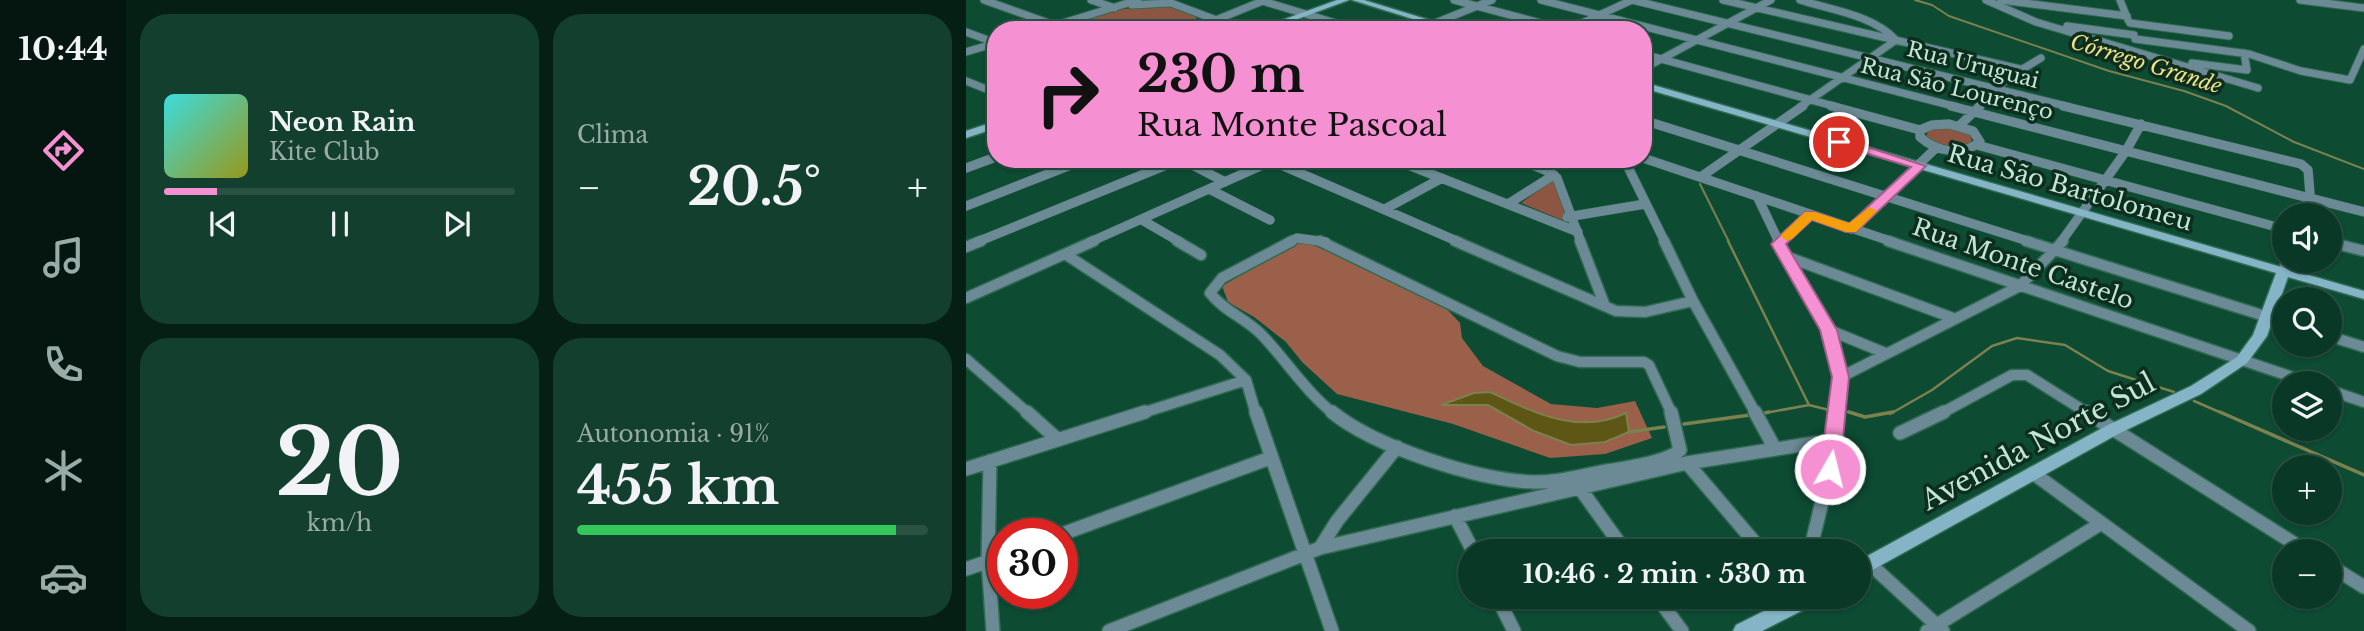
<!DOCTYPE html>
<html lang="pt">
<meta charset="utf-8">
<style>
:root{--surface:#0a3826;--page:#133f2e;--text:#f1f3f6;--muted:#99aca7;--line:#2a5243;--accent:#f591d2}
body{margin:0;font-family:"Libre Baskerville",serif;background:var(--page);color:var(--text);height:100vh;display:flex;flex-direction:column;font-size:26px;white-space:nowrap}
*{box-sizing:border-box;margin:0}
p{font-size:23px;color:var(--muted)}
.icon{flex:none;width:38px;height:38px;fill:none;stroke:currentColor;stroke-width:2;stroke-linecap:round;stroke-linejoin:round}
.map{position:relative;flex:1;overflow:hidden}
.sheet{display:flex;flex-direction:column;gap:14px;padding:14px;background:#061f15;width:840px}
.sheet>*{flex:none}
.guide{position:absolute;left:21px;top:21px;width:665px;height:147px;border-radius:28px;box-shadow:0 2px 5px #0004,0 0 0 2px var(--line);background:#f591d2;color:#111;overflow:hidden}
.fabs{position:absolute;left:1306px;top:203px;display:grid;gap:14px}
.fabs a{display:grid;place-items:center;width:70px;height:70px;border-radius:50%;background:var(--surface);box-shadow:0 2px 5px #0004,0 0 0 2px var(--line);font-size:35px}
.speed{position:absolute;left:21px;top:518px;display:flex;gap:14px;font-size:35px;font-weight:700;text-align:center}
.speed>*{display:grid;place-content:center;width:91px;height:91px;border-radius:50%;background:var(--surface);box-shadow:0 2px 5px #0004,0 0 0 2px var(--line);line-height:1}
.speed .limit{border:10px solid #d22;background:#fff;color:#111}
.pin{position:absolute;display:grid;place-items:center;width:60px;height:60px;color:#fff;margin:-30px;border:4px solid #fff;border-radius:50%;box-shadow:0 2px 7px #0007}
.me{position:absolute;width:77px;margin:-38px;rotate:8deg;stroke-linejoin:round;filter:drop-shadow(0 0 5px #0008)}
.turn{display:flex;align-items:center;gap:24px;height:147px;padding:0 35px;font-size:32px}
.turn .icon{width:91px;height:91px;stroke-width:2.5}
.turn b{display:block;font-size:49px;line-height:60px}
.big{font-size:52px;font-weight:700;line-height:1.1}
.sheet .tile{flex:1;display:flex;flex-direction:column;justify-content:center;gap:10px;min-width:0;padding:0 24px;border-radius:28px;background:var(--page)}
.sheet .dial{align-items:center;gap:0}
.dial b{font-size:91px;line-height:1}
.song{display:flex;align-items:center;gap:21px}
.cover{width:84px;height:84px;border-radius:10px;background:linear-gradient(135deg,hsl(180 70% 55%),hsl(60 70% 35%))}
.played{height:7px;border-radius:4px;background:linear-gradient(90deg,var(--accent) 15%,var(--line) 15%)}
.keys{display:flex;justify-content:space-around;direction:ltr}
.heat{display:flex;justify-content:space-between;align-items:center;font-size:38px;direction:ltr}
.charge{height:10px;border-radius:5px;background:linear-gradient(90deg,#34c759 91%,var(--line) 0)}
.sheet .tiles{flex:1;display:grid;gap:14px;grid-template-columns:repeat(2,1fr)}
.trip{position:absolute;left:492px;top:539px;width:413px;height:70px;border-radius:35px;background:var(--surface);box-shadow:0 2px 5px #0004,0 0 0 2px var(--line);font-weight:700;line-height:70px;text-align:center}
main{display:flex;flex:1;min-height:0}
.menu{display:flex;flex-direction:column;width:126px;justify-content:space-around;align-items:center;background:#04160f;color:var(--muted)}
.menu .icon{width:49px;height:49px}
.menu .on{color:var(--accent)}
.menu b{font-size:32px;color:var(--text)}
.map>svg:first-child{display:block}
.green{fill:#8d5642}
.forest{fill:#9a604a}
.water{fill:#5e5615;stroke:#7c814e;stroke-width:2}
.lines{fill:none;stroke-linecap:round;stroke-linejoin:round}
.stream-far2{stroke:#7c814e;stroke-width:2}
.stream-far1{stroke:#7c814e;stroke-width:2.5}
.stream{stroke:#7c814e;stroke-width:3.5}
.street-far3-casing{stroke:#316a53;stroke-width:9}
.street-far2-casing{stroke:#316a53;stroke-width:10}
.street-far1-casing{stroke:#316a53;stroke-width:13}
.street-casing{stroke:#316a53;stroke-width:16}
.secondary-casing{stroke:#316a53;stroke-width:3}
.street-far3{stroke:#6c8a95;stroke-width:7}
.street-far2{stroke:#6c8a95;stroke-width:9}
.street-far1{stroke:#6c8a95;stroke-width:10}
.street{stroke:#6c8a95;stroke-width:13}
.secondary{fill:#84b4c5;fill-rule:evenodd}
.route{fill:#f591d2;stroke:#9f5e88;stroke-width:2}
.slow{fill:#f59e0b}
.labels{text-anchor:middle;stroke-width:7;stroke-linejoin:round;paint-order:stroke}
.far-water-label{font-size:21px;font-style:italic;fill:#ede085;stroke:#0d2d1f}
.far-street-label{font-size:21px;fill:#c2e6d3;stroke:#0d2d1f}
.street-label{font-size:24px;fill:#c2e6d3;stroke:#0d2d1f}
.near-street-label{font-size:28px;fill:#c2e6d3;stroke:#0d2d1f}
</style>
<main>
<nav class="menu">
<b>10:44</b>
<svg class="icon on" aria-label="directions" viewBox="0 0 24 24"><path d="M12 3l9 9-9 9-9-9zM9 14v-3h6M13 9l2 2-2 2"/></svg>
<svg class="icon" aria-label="music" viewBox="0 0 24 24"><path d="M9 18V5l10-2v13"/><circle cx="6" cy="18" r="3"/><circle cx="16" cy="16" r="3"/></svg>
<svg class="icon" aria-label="phone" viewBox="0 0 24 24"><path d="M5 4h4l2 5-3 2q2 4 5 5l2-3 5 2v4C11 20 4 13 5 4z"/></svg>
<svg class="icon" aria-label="climate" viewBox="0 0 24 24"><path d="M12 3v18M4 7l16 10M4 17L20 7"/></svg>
<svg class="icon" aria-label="car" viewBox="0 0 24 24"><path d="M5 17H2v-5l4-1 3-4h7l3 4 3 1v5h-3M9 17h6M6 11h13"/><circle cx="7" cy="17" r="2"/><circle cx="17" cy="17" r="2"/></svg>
</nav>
<section class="sheet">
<div class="tiles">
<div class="tile">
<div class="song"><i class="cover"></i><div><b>Neon Rain</b><p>Kite Club</p></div></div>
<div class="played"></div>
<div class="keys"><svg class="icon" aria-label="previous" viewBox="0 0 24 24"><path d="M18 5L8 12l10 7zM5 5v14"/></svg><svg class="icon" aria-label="pause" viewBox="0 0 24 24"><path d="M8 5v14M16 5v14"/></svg><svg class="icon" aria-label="next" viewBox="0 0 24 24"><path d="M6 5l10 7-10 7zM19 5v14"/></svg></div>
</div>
<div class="tile"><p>Clima</p>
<div class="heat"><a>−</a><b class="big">20.5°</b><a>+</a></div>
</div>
<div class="tile dial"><b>20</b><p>km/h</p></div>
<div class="tile"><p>Autonomia · 91%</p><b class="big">455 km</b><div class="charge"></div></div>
</div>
</section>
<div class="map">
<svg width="1398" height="631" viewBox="0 0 1398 631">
<rect width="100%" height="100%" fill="#0d4b33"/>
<!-- green -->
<path class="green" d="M199 5 231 17 223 30H108C126 9 173 7 199 5Z
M977 127 1004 134 1006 142C989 149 976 147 960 137L962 131Z
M587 180 603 223 555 203Z"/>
<!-- forest -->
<path class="forest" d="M337 240 476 304 494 323 496 338 517 366 585 404 631 408 669 401 686 438 639 454 584 458 487 424 371 394 336 362 320 342 288 317 262 302 256 286Z"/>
<!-- water -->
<path class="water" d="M524 392C567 412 612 436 660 413L663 432 639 442 605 445 568 431 522 405H475L508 393Z"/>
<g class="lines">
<!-- stream-far2 -->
<path class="stream-far2" d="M949 0 966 5 983 16 1143 71 1218 91 1260 106 1328 142 1398 169
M734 184 763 242"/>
<!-- stream-far1 -->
<path class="stream-far1" d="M762 241 843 405
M1228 401 1258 414
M882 412 889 414
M799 413 843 405 863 410
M924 414 966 390 1026 346 1051 338 1099 345 1142 371 1208 392"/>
<!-- stream -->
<path class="stream" d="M883 412 899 417 927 412
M1254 412 1398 475
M799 413 803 412
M718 424 784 415
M663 432 698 427"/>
<defs>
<path id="street-far3" d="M18 0 91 26
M125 0 149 8
M197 0 277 30
M293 0 393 30
M488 0 589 27
M575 0 991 107
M666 0 1104 107
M757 0 1054 69
M834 0C865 10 907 15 930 40L834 107
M1020 0 1070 22 1292 88
M1035 0 1161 16
M1154 0 1162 20
M1334 0 1398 8
M166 5 203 3
M250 20 299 0
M1164 23 1263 36
M599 26 616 23 666 0
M1101 26 1168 35
M74 30 172 0
M452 30 526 0
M0 32 30 43
M1169 39 1283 54 1335 71 1384 80 1398 49
M0 52 30 43
M677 54 871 107
M1226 63 1281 70 1278 53
M677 69 805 0
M0 81 30 93
M1012 107 1043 77 1075 58"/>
<path id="street-far2" d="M865 106 954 130
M985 106 1398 212
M1097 106 1335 164 1342 170 1344 194 1336 215
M677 120 1065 242
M983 124 1007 131 1014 142C995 156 971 152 954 137V130L966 125Z
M993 126 1014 106
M1011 145 1318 229
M677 158 927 242
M215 159 259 182
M427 159 612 232
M551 159 584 172 591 178 615 242
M658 159 699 242
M306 161 493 242
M0 168 30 157
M736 176 837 106
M243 189 304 220
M791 196 813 242
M542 204 588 175
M0 206 120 159
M419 209 476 178
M601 217 679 204
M176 220 214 242
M885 229 970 148
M11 242 215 159
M124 242 310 159
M323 242 331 238 360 242
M814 242 844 215
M1095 242 1160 151 1175 124"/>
<path id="street-far1" d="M211 241 235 255
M326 241 256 278 244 293C258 311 279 318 295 334 320 360 339 391 368 414
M354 241 591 356 614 362H678L683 365 706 414
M489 241 650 311 679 312 727 301
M614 241 639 306
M698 241 727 301 790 414
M812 241 863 330 875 377 871 414
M922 241 1344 383
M1060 241 1318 322
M1363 242 1398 251
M812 244 816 241
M0 247 15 241
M99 254 254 355 280 380 290 414
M819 256 987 318
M1317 272 1321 261
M0 298 128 241
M863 330 919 353
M1363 336 1398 347
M0 359 63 414
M875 377 1054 286 1097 241
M1363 390 1398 402
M173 414 280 380
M974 414 1046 375H1061L1123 414"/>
<path id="street" d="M61 412 91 439
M290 412 366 631
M366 412C409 447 511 480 567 482 594 483 620 474 647 470 668 466 689 464 709 454L714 450 705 412
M789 412 808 447
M1120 412 1340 551
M934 433 978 412
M24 461 22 561 27 631
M721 463 796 551
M0 469 179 412
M1067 473 1283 631
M613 487 659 551
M489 516 507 551
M96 534 304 458
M354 548 371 521 431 447
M844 551 864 469 871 412
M904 564 977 631
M1363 565 1398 587
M0 569 37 556
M531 597 548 631
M691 597 716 631
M143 631 354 548 721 463 868 440
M961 631 1134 524"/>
<path id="secondary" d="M371 0H383L302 30H289Z
M386 0H398L496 30H482Z
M677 82 1398 291V299L1322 277 1301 336 1281 363 1235 394 1152 434 892 578V561L1140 426 1225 386 1271 357 1287 335 1310 273 677 88Z
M30 121V128L0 138V131Z
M826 597H854L851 603 796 631H767L770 625Z"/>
</defs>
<!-- street-far3 casing -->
<use href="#street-far3" class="street-far3-casing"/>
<!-- street-far2 casing -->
<use href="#street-far2" class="street-far2-casing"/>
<!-- street-far1 casing -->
<use href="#street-far1" class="street-far1-casing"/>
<!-- street casing -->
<use href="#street" class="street-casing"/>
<!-- secondary casing -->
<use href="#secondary" class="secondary-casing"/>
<!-- street-far3 -->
<use href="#street-far3" class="street-far3"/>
<!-- street-far2 -->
<use href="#street-far2" class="street-far2"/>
<!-- street-far1 -->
<use href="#street-far1" class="street-far1"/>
<!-- street -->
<use href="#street" class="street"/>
<!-- secondary -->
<use href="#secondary" class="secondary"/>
</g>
<!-- route -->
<path class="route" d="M873 138 960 166 890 232H880L846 220 820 244 871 330 883 377 874 469 871 474H857L854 469 866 377 854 330 805 244 839 212H849L883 224 945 167 869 144V139Z"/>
<!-- slow -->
<path class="slow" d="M904 207 911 211 890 232H880L846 220 826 239 821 241 814 236 839 212H849L883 223Z"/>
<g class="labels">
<!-- far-water labels -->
<g class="far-water-label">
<text transform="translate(1180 64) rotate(17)" y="7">Córrego Grande</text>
</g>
<!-- far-street labels -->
<g class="far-street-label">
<text transform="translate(1007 65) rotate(14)" y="7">Rua Uruguai</text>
<text transform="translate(991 89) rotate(14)" y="7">Rua São Lourenço</text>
</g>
<!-- street labels -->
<g class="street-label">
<text transform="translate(1104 188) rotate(16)" y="8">Rua São Bartolomeu</text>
<text transform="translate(1057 264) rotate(19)" y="8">Rua Monte Castelo</text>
</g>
<!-- near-street labels -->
<g class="near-street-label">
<text transform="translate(1072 441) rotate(-28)" y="10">Avenida Norte Sul</text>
</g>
</g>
</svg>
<div class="fabs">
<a><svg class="icon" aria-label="sound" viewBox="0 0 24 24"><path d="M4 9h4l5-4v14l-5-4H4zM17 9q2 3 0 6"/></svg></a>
<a><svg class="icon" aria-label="search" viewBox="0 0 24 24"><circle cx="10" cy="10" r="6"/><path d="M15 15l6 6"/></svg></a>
<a><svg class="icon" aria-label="layers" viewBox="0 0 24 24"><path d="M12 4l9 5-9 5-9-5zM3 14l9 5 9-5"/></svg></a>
<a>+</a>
<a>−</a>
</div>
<div class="speed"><div class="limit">30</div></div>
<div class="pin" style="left:873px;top:142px;background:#d93025"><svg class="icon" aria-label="arrive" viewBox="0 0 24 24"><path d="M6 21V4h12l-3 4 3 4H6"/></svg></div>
<svg class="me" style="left:864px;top:469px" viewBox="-20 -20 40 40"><circle r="17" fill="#f591d2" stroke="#fff" stroke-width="3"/><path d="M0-11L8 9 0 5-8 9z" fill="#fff"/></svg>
<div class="trip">10:46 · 2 min · 530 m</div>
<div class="guide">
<div class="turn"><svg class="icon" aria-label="right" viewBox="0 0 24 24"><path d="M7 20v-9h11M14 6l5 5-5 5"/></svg><div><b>230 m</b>Rua Monte Pascoal</div></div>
</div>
</div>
</main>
